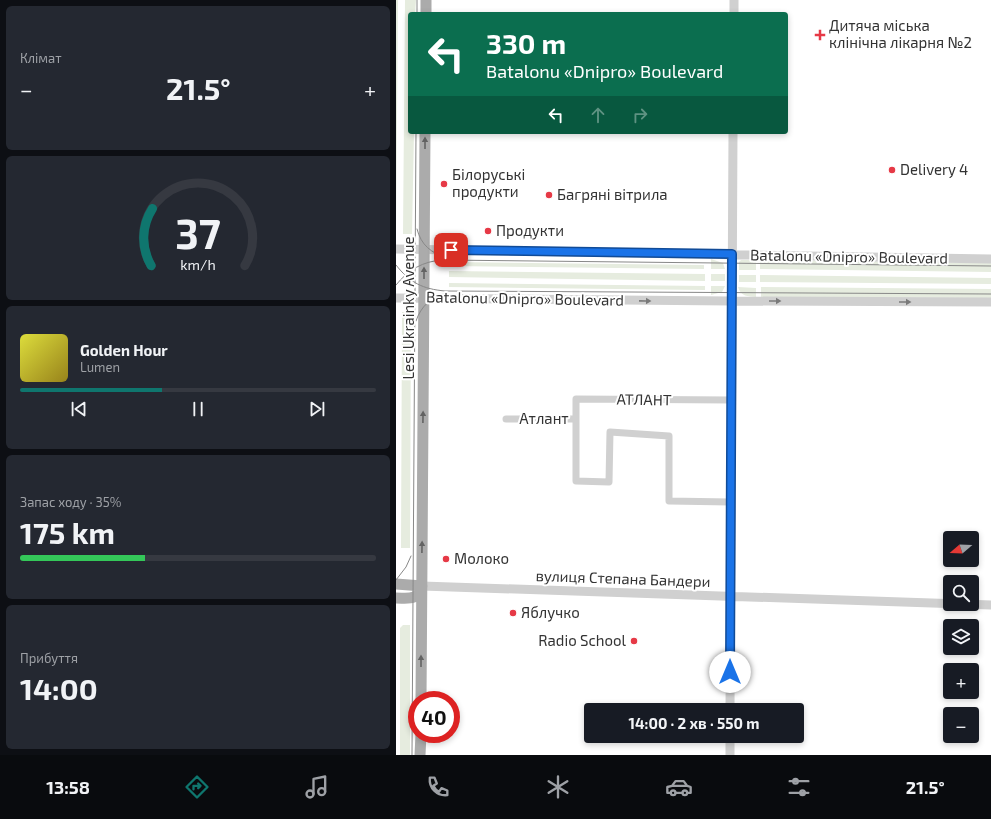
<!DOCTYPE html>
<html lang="uk">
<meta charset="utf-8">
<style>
:root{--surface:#171b24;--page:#242831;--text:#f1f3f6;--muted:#9ea1a6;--line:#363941;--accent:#0f766e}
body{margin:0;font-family:"Exo 2",sans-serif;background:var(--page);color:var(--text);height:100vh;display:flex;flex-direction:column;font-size:15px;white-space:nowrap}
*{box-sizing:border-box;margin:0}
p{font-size:13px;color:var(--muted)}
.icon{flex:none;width:22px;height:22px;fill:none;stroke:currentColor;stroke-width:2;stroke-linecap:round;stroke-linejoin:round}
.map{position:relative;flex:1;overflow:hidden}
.drawer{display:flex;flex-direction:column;gap:6px;padding:6px;background:#0d0f14;width:396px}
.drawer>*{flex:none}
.hud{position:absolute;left:12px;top:12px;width:380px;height:122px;border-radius:4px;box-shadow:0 2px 6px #0003;background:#0b6e4f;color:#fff;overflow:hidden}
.needle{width:26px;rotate:251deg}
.fabs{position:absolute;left:547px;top:531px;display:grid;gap:8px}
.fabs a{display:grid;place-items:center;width:36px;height:36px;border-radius:4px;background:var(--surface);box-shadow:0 2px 6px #0003;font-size:20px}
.speed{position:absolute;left:12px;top:691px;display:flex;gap:8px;font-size:20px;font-weight:700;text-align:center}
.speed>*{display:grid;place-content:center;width:52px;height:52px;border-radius:50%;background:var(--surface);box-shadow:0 2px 6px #0003;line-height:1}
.speed .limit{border:6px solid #d22;background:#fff;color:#111}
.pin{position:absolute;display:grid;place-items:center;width:34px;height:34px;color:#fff;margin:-17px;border-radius:8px;box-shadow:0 2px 6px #0006}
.me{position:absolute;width:44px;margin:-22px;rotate:0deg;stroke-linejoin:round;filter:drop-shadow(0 0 3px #0008)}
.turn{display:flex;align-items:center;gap:14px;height:84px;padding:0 12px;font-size:18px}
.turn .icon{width:52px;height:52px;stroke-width:2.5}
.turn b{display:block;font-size:28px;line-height:34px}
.lanes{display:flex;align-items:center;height:38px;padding:0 12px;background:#0003;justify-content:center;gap:20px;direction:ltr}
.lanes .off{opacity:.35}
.big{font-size:30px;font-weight:700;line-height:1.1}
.drawer .tile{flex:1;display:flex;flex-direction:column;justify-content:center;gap:6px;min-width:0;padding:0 14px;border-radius:6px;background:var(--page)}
.drawer .dial{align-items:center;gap:0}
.dial svg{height:104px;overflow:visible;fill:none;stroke:var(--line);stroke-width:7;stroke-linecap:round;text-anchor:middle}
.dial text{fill:var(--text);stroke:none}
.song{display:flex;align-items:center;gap:12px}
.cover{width:48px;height:48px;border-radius:6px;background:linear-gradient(135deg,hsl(60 70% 55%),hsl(50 70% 35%))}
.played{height:4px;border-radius:2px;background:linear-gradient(90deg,var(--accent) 40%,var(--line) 40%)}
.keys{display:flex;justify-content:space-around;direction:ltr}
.heat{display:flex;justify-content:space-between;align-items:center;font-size:22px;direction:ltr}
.charge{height:6px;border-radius:3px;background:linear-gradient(90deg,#34c759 35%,var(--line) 0)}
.trip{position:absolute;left:188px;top:703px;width:220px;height:40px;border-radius:4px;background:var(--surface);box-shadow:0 2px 6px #0003;font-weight:700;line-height:40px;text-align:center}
.menu{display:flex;height:64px;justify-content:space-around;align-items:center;background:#090b0e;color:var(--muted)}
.menu .icon{width:28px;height:28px}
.menu .selected{color:var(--accent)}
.menu b{font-size:18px;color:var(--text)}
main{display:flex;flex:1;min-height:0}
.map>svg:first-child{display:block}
.green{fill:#e6ecdf}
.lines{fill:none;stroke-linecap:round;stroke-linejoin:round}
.minor{stroke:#d0d0d0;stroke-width:7}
.tertiary{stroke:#d0d0d0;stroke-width:9}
.primary{stroke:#ababab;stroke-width:11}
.tram{stroke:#888;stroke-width:1}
.oneway{fill:#636363}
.oneway2{fill:#7a7a7a}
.route-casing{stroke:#114b97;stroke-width:10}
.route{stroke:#1a73e8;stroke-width:7}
.poi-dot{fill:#e63946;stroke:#fff;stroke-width:1.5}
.labels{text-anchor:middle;stroke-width:4;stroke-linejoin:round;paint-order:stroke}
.poi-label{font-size:15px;fill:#333;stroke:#fff;text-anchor:start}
.street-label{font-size:15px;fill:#333;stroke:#fff}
</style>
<main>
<section class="drawer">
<div class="tile"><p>Клімат</p>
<div class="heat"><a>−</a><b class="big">21.5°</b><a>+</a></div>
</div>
<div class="tile dial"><svg viewBox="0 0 100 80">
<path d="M14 69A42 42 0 1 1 86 69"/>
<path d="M14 69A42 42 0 0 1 15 25" stroke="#0f766e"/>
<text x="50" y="56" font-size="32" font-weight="700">37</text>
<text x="50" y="72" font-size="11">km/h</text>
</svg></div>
<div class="tile">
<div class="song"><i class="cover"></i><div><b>Golden Hour</b><p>Lumen</p></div></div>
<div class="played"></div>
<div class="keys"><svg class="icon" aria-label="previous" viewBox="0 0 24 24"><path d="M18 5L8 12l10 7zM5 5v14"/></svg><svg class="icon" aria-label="pause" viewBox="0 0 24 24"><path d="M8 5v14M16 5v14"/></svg><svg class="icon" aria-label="next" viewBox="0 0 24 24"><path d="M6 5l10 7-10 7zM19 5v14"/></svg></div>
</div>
<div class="tile"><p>Запас ходу · 35%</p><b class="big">175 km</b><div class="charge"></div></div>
<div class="tile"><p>Прибуття</p><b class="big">14:00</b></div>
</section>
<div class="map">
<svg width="595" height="755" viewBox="0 0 595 755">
<rect width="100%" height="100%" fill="#fff"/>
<!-- green -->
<path class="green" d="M0 0H2L0 234Z
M9 0H20L19 14H14V132H18L16 234H7Z
M315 259 327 263 329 269H315Z
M345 260H360V270H343V262Z
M364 260 595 263V272L364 269Z
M53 262 308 265V269L54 266Z
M53 271 309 274V281L53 277Z
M315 274H329V281H315Z
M343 275H360V282H343Z
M364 275 595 278V284L364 282Z
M53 283 309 286V290L53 287Z
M315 286H329L326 292 315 295Z
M342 287 360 288V297C352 296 345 297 342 287Z
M365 287 595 289V298L365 297Z
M6 312H15L14 548H5Z
M7 625H14V755H4V628Z"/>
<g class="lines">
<!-- minor -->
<path class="minor" d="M173 419H110H180V481L213 482 214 432 273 436V501L334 502
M180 419V399L335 400"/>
<!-- tertiary -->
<path class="tertiary" d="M338 14V0
M0 249 595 259
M0 298 335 301 595 302
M26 586 595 605
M334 710 337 132
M334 755V736"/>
<!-- primary -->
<path class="primary" d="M30 14V0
M0 584 26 586
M0 598C13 598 21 601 26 586
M25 700 29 132
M24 755 25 734"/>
<!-- tram -->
<path class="tram" d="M21 14V0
M21 229C25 245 35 253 51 258
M0 265C14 283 27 289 49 291L595 294
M0 285C12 270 27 261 47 260L595 266
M20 321C25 306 35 297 51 293
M0 580 10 567 15 556
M16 755 20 132"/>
</g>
<!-- one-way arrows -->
<defs><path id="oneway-solid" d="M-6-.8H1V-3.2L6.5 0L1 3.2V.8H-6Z"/></defs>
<g class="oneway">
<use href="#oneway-solid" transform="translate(29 143) rotate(-90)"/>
<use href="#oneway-solid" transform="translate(28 273) rotate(-90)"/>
<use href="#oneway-solid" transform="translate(27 417) rotate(-89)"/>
<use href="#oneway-solid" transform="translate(26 547) rotate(-89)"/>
<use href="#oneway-solid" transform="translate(25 661) rotate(-90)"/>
</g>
<g class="oneway2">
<use href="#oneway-solid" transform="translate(249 301) rotate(1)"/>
<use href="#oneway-solid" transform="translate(379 301)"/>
<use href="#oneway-solid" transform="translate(509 302)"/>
</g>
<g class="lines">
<defs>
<path id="route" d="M55 250 336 254 334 672"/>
</defs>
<!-- route casing -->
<use href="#route" class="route-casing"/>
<!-- route -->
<use href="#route" class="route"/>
</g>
<!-- markers -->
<g class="poi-dot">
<path d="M422 29h4v4h4v4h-4v4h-4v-4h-4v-4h4z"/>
<circle cx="496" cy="170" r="4"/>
<circle cx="48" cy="184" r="4"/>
<circle cx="153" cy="195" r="4"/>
<circle cx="92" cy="231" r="4"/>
<circle cx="50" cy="559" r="4"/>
<circle cx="117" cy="613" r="4"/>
<circle cx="238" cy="641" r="4"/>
</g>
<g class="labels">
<!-- poi labels -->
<g class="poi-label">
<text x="433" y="31">Дитяча міська<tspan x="433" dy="17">клінічна лікарня №2</tspan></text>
<text x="504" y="175">Delivery 4</text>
<text x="56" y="180">Білоруські<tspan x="56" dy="17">продукти</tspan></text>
<text x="161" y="200">Багряні вітрила</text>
<text x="100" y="236">Продукти</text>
<text x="58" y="564">Молоко</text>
<text x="125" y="618">Яблучко</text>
<text x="230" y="646" text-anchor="end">Radio School</text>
</g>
<!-- street labels -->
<g class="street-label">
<text transform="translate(453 257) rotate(1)" y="5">Batalonu «Dnipro» Boulevard</text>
<text transform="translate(129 299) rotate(1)" y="5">Batalonu «Dnipro» Boulevard</text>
<text transform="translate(13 308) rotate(-90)" y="5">Lesi Ukrainky Avenue</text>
<text transform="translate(248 400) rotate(1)" y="5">АТЛАНТ</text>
<text x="148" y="424">Атлант</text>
<text transform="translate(227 579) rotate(2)" y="5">вулиця Степана Бандери</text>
</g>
</g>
</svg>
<div class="fabs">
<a><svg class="needle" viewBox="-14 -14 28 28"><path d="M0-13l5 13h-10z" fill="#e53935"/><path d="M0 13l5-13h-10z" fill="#9ea1a6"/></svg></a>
<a><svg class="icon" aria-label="search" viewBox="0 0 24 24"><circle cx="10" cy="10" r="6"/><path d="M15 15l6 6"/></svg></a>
<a><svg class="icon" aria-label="layers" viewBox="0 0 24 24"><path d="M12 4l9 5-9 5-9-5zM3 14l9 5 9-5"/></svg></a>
<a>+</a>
<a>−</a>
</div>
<div class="speed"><div class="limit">40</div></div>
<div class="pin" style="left:55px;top:250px;background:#d93025"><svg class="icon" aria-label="arrive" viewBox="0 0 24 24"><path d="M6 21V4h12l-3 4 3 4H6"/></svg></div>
<svg class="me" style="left:334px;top:672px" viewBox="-20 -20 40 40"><circle r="19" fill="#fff"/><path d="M0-13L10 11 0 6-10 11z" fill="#1a73e8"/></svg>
<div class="trip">14:00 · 2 хв · 550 m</div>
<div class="hud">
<div class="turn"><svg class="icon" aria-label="left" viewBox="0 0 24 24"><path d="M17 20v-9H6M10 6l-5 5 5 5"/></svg><div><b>330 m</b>Batalonu «Dnipro» Boulevard</div></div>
<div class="lanes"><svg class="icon" aria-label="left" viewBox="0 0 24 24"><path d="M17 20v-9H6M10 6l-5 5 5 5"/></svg><svg class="icon off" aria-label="ahead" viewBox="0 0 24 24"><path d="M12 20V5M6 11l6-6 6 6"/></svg><svg class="icon off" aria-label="right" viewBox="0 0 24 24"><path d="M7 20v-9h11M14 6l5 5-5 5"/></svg></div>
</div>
</div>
</main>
<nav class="menu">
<b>13:58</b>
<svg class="icon selected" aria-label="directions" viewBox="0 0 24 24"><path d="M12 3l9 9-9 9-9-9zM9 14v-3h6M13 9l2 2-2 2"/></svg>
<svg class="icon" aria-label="music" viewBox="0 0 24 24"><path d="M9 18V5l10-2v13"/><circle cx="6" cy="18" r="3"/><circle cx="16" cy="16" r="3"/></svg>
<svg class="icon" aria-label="phone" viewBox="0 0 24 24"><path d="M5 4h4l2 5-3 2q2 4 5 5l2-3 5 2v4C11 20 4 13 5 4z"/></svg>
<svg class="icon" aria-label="climate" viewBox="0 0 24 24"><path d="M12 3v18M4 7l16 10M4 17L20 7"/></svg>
<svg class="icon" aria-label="car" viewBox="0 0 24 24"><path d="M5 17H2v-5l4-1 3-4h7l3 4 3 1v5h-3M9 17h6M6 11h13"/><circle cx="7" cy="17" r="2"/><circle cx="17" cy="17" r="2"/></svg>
<svg class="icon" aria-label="filters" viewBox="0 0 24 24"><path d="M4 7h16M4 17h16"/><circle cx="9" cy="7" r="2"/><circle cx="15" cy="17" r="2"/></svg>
<b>21.5°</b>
</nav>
